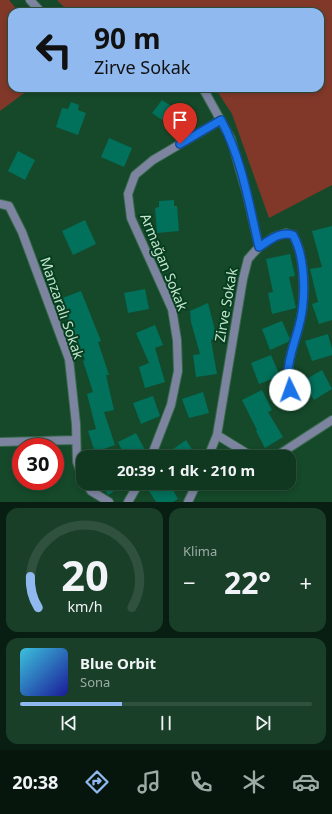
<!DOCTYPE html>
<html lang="tr">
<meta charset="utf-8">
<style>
:root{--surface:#103720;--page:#193f29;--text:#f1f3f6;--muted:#9caca5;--line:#30513e;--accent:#90b9f0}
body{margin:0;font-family:"Noto Sans",sans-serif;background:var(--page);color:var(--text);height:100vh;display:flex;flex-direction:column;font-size:15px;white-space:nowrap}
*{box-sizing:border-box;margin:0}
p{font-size:13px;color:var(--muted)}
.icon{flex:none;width:22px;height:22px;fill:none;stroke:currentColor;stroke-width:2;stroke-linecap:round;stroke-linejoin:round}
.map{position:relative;height:502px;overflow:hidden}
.details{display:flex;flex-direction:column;gap:6px;padding:6px;background:#091e12;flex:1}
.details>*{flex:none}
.top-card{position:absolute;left:8px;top:8px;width:316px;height:84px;border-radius:12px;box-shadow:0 2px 6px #0003,0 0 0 1px var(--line);background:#90b9f0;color:#111;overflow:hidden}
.speed{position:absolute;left:12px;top:438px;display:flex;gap:8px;font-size:20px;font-weight:700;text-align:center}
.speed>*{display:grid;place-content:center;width:52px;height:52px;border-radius:50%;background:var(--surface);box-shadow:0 2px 6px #0003,0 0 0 1px var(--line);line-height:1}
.speed .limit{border:6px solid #d22;background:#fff;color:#111}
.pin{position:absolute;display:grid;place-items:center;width:34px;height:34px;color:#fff;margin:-41px -17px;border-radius:50% 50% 50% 0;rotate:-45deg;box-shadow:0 0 4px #0007}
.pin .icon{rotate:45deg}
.me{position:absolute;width:44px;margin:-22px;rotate:357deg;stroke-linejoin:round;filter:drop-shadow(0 0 3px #0008)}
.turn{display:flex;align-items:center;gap:14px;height:84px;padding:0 20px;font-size:18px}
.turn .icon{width:52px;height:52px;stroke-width:2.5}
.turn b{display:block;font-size:28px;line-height:34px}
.big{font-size:30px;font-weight:700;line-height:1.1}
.details .widget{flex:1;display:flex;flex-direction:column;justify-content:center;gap:6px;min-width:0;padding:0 14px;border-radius:12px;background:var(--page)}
.details .dial{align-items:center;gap:0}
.dial svg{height:104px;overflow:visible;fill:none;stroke:var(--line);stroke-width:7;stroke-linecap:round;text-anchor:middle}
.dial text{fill:var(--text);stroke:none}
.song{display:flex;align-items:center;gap:12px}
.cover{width:48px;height:48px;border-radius:6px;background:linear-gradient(135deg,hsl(190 70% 55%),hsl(240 70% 35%))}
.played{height:4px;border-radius:2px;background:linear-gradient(90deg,var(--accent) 35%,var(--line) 35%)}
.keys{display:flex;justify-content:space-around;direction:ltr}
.heat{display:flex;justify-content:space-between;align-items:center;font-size:22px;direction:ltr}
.details .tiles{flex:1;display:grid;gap:6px;grid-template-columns:1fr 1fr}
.widget:last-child{grid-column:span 2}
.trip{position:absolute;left:76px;top:450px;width:220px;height:40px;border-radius:12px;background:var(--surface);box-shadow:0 2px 6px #0003,0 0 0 1px var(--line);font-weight:700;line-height:40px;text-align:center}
.menu{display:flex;height:64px;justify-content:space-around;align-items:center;background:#06160d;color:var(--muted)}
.menu .icon{width:28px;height:28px}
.menu .current{color:var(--accent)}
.menu b{font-size:18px;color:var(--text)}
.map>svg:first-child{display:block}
.green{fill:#813829}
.building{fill:#01715b}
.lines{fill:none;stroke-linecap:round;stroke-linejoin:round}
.minor-casing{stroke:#38684b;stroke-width:10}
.minor{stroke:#7d84a0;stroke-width:8}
.route-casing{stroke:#114b97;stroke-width:10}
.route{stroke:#1a73e8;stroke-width:7}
.labels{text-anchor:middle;stroke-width:4;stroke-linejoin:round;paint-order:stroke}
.street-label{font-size:14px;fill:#c4e5cd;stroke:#073e20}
</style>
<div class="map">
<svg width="332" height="502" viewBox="0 0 332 502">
<rect width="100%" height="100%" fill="#15492a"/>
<!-- green -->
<path class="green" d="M0 0H9L19 12H12V88H31L0 111Z
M57 0H332V185L269 218 232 114 215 88H320V12H103L65 8Z"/>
<!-- building -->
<path class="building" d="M162 100 171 106 162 120 152 113Z
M71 102 79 105 78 110 86 113 78 135 56 127 62 108 68 109Z
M109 138 132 148 124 167 101 157Z
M18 151 35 160 25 180 8 171Z
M174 200V206H177L179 231 157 233 155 208 159 207V201Z
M85 220 96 244 73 255 62 231Z
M332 226V320L319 324 312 304 318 302 310 269 322 267 312 231Z
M290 254 295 276 289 277 296 308 272 314 268 293 273 292 266 259Z
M145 289 149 309 128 313 124 293Z
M81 291 101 341 98 342 109 375H106L114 410 104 412 115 445 95 452 88 431 96 429 87 394 93 392 83 361 85 360 60 299Z
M208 303 217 338 211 340 217 374 196 377 193 355 200 354 191 322 190 311Z
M282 321 290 339 288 342 270 350 262 329Z
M155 325 163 345 155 348 165 382 145 388 139 367 149 363 136 333Z
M328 334 332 349V355L312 361 305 341Z
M271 355 280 376 259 384 251 363Z
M322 370 332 389 314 400 303 381Z
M262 390 272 410 268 412 283 437 265 448 256 431 257 430 242 400Z
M203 392 209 413 189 418 182 399Z
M153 396 160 416 141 424 133 403Z
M136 433 146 452 136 457H125L118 442Z
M186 440 197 457H162Z
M101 483H127L108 495Z
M163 483H169L178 499 173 502H156L149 491Z"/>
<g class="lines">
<defs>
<path id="minor" d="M30 0 41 12
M202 88 205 92 231 139 247 195 259 247
M0 204 9 206 22 232 69 359 76 424 77 462 83 479
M217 435 248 454 271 457
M0 442 76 440
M151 457 171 405 178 371 177 340 172 309 131 218 128 194 135 175 153 160 221 120
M208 457 217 435 243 279 248 259 259 247 274 237 286 233 293 235C306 258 306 301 299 326 295 342 288 358 288 374 288 379 289 385 290 390
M275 457 332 420
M86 483 91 491 109 502
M128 502 139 483
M188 502 197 483"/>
</defs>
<!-- minor casing -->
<use href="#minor" class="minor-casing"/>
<!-- minor -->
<use href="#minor" class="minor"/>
</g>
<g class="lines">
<defs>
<path id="route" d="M180 144 221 120C242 159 249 204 259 247 270 240 280 231 293 235 306 258 306 301 299 326 295 342 288 358 288 374 288 379 289 385 290 390"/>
</defs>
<!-- route casing -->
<use href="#route" class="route-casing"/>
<!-- route -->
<use href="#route" class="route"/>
</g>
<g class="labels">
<!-- street labels -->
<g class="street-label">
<text transform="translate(164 262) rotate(68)" y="5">Armağan Sokak</text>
<text transform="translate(226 305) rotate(-80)" y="5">Zirve Sokak</text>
<text transform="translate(62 308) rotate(71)" y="5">Manzaralı Sokak</text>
</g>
</g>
</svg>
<div class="speed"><div class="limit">30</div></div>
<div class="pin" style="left:180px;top:144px;background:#d93025"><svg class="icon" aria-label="arrive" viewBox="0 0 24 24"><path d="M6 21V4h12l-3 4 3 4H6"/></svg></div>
<svg class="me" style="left:290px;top:390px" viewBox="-20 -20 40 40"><circle r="19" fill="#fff"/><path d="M0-13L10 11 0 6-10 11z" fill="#1a73e8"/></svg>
<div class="trip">20:39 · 1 dk · 210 m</div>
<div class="top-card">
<div class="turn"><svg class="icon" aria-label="left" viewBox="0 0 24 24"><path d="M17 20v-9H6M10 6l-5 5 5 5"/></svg><div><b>90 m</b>Zirve Sokak</div></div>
</div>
</div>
<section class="details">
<div class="tiles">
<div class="widget dial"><svg viewBox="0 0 100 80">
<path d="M14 69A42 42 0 1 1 86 69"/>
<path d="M14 69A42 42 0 0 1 8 45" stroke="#90b9f0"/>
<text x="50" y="56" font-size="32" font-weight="700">20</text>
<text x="50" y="72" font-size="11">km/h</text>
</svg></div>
<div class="widget"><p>Klima</p>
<div class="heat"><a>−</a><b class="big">22°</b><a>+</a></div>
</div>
<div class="widget">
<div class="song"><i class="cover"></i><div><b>Blue Orbit</b><p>Sona</p></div></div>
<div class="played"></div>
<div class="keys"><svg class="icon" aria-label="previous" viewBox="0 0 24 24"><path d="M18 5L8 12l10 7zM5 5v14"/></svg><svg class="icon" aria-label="pause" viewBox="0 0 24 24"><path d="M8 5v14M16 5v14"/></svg><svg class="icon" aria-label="next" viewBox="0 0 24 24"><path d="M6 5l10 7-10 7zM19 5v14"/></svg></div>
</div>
</div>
</section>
<nav class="menu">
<b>20:38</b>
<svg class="icon current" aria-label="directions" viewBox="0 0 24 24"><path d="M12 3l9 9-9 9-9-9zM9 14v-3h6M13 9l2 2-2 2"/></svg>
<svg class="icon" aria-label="music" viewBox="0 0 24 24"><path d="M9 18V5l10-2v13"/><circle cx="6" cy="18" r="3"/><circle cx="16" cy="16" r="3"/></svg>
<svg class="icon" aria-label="phone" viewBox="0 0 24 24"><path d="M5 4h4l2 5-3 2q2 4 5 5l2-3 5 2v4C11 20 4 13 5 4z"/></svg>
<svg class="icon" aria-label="climate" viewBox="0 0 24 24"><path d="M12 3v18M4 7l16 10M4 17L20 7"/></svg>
<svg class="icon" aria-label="car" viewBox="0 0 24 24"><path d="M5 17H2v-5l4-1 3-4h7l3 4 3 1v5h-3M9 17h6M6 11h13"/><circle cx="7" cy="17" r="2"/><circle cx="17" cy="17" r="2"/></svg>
</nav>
